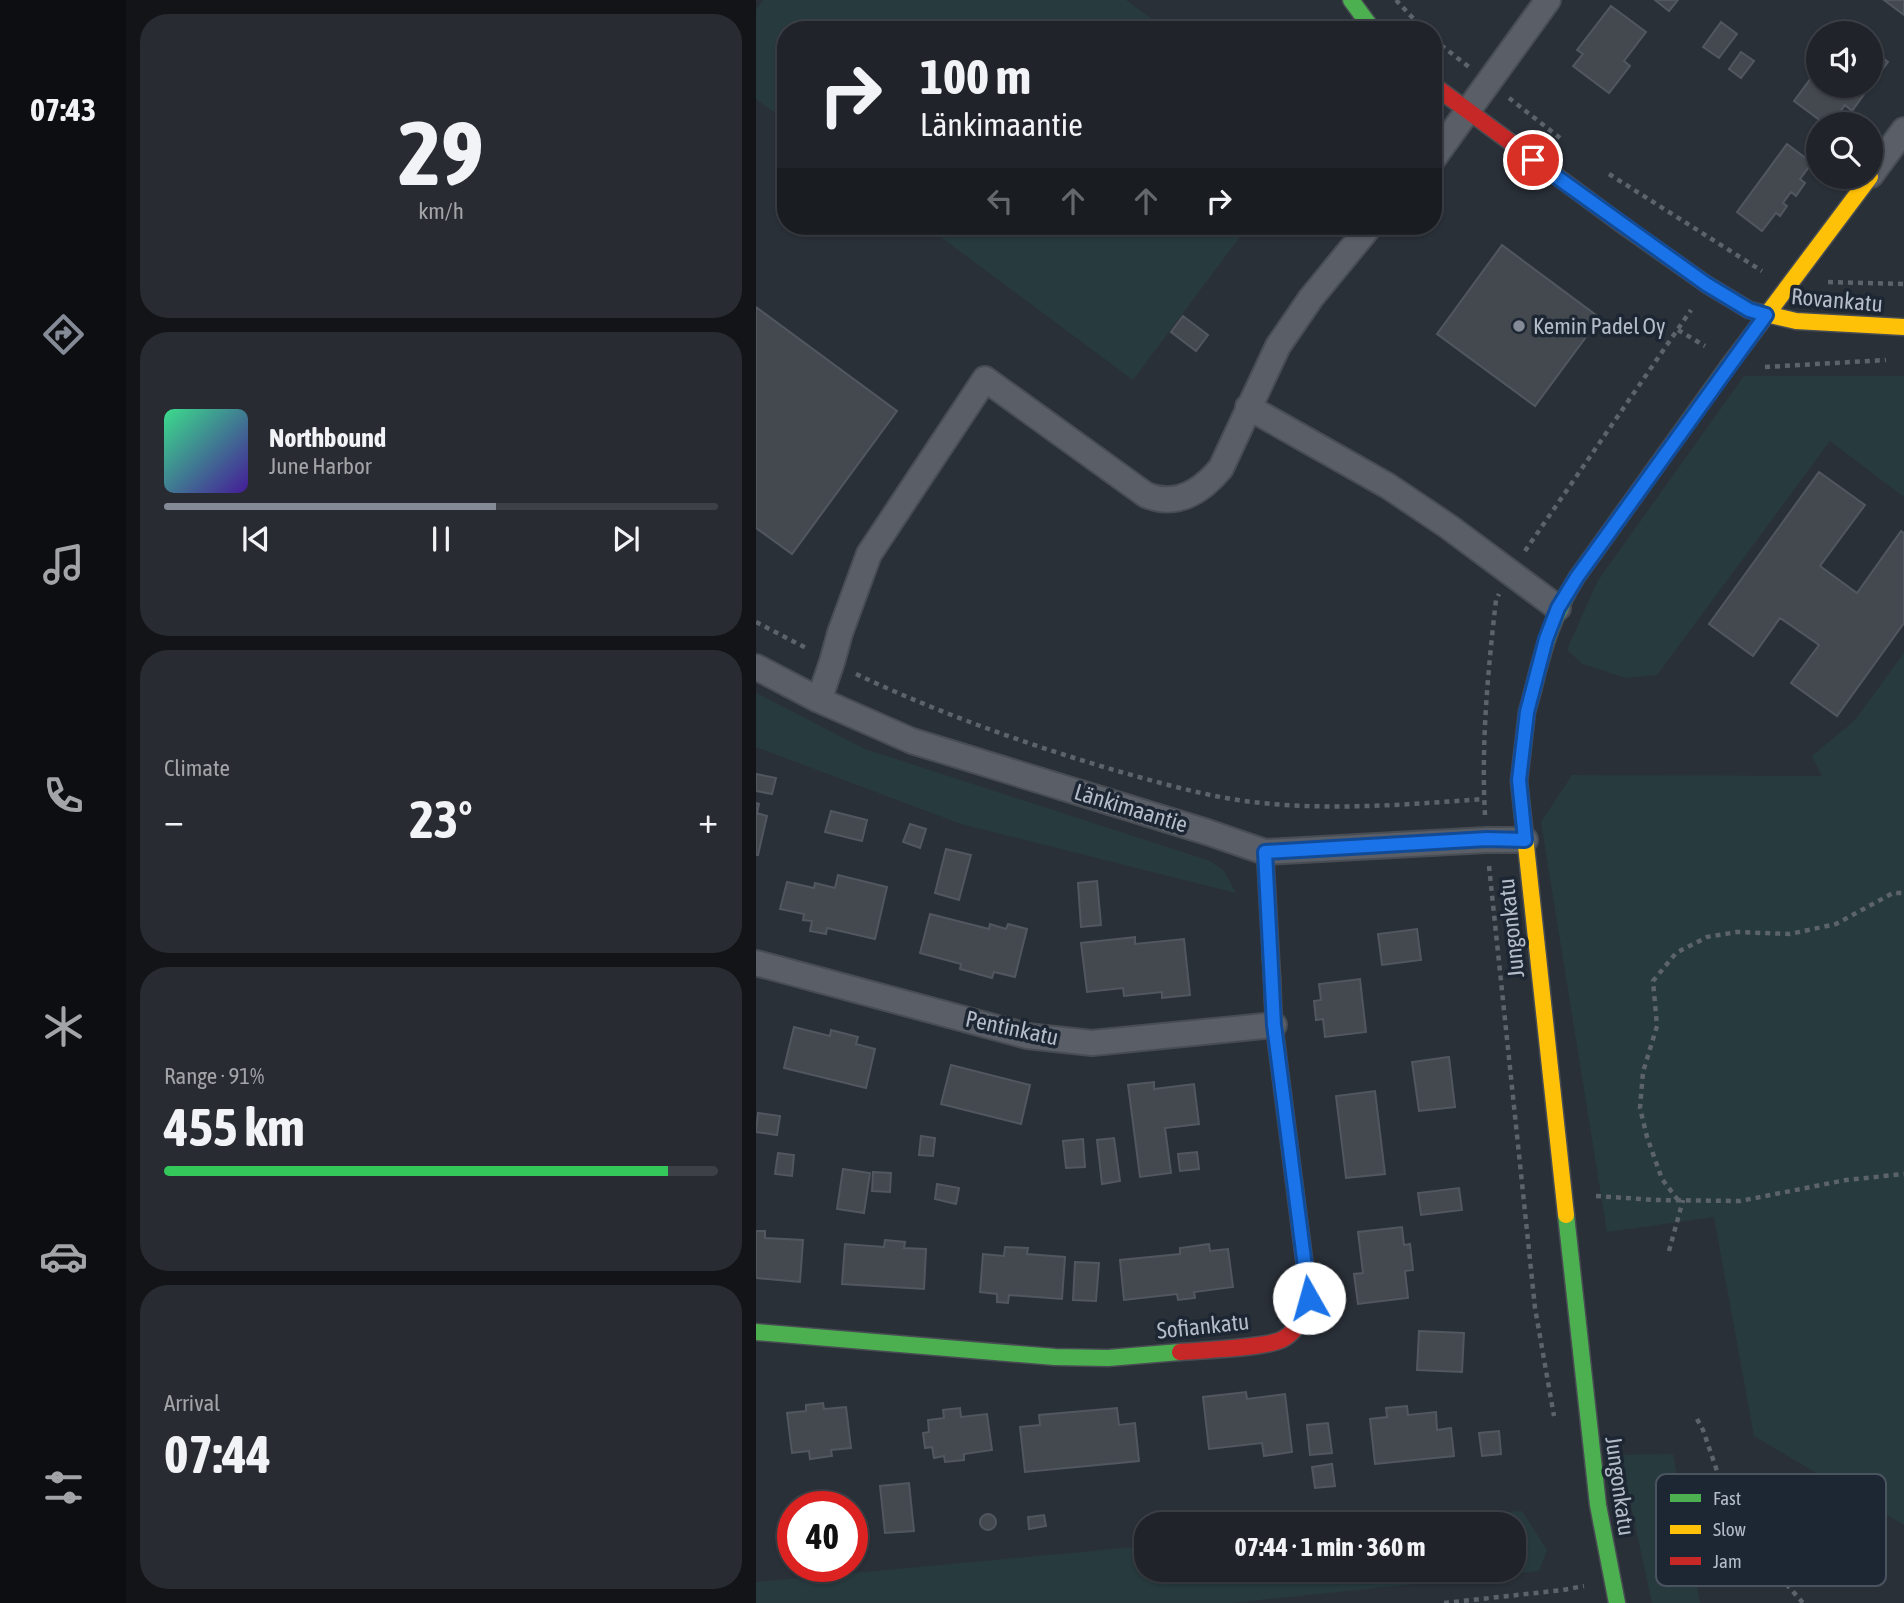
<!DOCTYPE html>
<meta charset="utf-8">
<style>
:root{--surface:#20242a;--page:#282c32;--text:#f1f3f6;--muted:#a2a4a8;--line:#3d4147;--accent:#848b96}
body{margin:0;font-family:"Asap Condensed",sans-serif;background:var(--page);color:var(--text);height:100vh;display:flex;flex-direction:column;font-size:26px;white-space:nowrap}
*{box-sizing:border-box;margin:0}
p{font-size:23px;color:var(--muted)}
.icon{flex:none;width:38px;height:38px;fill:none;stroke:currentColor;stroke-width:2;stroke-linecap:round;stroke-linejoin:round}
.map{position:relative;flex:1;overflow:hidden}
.sheet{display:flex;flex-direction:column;gap:14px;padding:14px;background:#121417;width:630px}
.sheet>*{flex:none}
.hud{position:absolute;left:21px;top:21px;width:665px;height:214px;border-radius:28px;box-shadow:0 2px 5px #0004,0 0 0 2px var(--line);background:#20242a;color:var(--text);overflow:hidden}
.fabs{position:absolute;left:1050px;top:21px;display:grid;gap:14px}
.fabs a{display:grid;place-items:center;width:77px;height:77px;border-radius:50%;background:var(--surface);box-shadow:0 2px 5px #0004,0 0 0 2px var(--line);font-size:35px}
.speed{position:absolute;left:21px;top:1491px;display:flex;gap:14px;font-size:35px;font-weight:700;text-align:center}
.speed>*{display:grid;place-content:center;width:91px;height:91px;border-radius:50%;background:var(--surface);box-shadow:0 2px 5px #0004,0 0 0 2px var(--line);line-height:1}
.speed .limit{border:10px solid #d22;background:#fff;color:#111}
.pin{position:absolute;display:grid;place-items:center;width:60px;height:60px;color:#fff;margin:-30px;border:4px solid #fff;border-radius:50%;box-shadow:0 2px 7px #0007}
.me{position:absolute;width:77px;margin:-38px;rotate:353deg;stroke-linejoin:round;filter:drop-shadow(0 0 5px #0008)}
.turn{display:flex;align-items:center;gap:24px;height:147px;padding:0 28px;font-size:32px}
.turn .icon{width:91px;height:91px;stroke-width:2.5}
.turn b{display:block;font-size:49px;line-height:60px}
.lanes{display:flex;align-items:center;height:66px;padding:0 28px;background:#0003;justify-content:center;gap:35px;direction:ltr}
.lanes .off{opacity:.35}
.big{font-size:52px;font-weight:700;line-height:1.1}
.sheet .card{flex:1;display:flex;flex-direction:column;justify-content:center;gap:10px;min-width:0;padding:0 24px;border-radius:28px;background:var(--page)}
.sheet .dial{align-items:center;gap:0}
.dial b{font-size:91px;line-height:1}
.song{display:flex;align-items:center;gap:21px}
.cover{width:84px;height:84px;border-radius:10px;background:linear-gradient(135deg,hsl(150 70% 55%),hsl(260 70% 35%))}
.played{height:7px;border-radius:4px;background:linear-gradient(90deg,var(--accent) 60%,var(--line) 60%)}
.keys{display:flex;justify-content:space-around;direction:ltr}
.heat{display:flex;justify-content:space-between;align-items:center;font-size:38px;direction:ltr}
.charge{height:10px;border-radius:5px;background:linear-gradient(90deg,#34c759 91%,var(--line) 0)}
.trip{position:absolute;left:378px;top:1512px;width:392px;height:70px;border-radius:28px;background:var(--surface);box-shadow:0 2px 5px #0004,0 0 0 2px var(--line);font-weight:700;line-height:70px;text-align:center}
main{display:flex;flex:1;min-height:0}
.menu{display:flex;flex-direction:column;width:126px;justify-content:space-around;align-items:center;background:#0d0e11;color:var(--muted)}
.menu .icon{width:49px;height:49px}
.menu .on{color:var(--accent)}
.menu b{font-size:32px;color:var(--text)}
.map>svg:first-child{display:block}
.green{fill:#273a3e}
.building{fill:#444950;stroke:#52575f;stroke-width:2}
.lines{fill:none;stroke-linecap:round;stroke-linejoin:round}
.street-casing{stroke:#484c53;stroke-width:28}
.fast-casing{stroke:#484c53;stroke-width:19}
.slow-casing{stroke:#484c53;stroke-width:19}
.jam-casing{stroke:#484c53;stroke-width:19}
.path{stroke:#5d636a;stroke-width:4.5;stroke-dasharray:5 5;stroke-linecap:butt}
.street{stroke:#5a5e66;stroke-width:24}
.fast{stroke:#4caf50;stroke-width:16}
.slow{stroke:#ffc107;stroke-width:16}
.jam{stroke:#c62828;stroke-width:16}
.route-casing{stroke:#114b97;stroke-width:18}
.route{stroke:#1a73e8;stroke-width:12}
.poi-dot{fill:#848b96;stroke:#1d2633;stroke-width:2.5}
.labels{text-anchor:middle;stroke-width:7;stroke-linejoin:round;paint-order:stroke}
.street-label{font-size:23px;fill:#b4bcc9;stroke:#1d2633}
.poi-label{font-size:23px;fill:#b4bcc9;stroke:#1d2633;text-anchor:start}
.key{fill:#1d2633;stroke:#4a5360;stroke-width:2}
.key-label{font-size:19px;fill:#b4bcc9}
</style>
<main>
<nav class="menu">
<b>07:43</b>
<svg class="icon on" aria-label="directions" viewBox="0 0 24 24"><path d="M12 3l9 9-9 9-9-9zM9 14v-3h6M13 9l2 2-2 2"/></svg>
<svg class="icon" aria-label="music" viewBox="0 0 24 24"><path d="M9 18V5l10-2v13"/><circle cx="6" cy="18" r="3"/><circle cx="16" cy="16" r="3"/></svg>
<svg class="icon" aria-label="phone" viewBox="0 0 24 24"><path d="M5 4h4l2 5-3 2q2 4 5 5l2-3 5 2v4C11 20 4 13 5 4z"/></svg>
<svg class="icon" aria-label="climate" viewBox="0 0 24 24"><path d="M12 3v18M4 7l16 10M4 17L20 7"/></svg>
<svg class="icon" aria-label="car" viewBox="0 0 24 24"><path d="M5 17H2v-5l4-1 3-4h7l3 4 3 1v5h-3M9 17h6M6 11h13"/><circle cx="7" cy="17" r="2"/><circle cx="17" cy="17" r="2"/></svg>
<svg class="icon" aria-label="filters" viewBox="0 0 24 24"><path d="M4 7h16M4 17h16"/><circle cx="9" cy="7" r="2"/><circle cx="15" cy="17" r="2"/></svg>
</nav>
<section class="sheet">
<div class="card dial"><b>29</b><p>km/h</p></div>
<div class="card">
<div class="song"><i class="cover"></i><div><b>Northbound</b><p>June Harbor</p></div></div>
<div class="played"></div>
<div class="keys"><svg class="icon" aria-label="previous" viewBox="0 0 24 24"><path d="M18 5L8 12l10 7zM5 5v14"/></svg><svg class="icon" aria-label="pause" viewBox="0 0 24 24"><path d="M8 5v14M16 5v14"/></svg><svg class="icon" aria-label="next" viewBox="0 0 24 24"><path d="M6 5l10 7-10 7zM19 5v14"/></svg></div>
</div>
<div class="card"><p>Climate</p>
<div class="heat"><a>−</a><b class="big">23°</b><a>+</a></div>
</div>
<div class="card"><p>Range · 91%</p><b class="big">455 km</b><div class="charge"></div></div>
<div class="card"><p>Arrival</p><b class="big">07:44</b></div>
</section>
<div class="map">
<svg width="1148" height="1603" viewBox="0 0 1148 1603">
<rect width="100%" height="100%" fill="#2a3038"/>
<!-- green -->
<path class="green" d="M7 0H370L411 30H30V121L0 99V10Z
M170 226H492L377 380Z
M988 376H1148V497L1074 441 901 675 870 678 827 664 811 650 841 582Z
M1148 653V1525L998 1436 958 1217 851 1232 785 822 816 775 1066 776 1056 756 1099 720Z
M0 693 109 749 454 861 468 871 480 893 205 824 0 747Z
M917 1454 944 1603H896L864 1455Z
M766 1511 791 1550 783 1571 475 1603H0V1582L390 1546V1570H758V1524H618Z"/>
<!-- building -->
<path class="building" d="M899 0H922L913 11Z
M1128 0H1148V15Z
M855 6 890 32 868 61 874 66 853 93 817 66 827 54 821 50Z
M965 22 981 34 963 58 947 47Z
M1115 49 1132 62 1115 85Z
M985 52 998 61 985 78 973 69Z
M1055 78 1060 83 1062 81V86H1114L1096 111 1089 105 1075 124H1069L1038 101Z
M1031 144 1056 163 1044 179 1049 183 1040 196 1035 192 1027 203 1031 206 1024 216 1020 213 1006 231 981 212Z
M746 245 844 318 779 406 681 334Z
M0 307 141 411 36 554 0 528Z
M427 316 452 335 440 351 415 332Z
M1063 472 1109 505 1064 566 1101 593 1145 531 1148 533V623L1081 716 1035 683 1063 645 1024 618 997 656 953 624Z
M0 774 20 778 16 794 0 791Z
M0 803 3 804 1 813 11 816 2 855H0Z
M75 811 111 820 106 841 69 832Z
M154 824 170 829 164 848 147 842Z
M190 849 215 855 203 900 179 893Z
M82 875 131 887 119 939 71 928 70 934 54 931 56 921 47 920 48 914 24 909 31 882 58 888 59 883 79 888Z
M341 881 345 925 325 927 322 883Z
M174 914 233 929 234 924 250 929 252 924 271 929 259 977 238 972 236 978 204 969 205 964 164 953Z
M661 929 665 960 626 965 622 934Z
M379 937V944L428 939 434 995 406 998V992L368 996 367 988 331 992 325 943Z
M604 979 610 1032 569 1037 567 1019 560 1020 558 1001 565 1000 563 984Z
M38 1027 74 1036 75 1030 102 1037 100 1044 119 1049 110 1088 28 1068Z
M693 1057 699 1107 663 1111 656 1062Z
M195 1065 274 1085 265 1124 185 1104Z
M398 1082V1089L438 1084 443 1124 409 1128 415 1173 384 1177 372 1085Z
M619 1091 629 1174 590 1178 580 1096Z
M2 1113 24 1116 21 1135 0 1132Z
M165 1136 179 1138 177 1156 163 1155Z
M358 1138 364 1181 346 1184 341 1140Z
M327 1139 329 1167 310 1168 307 1141Z
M441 1152 443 1169 424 1171 422 1154Z
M22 1153 38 1155 36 1176 19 1174Z
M87 1169 114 1173 108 1213 81 1209Z
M117 1172 135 1173 134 1192 116 1191Z
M181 1184 203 1188 200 1204 179 1199Z
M703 1188 706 1210 665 1215 662 1193Z
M646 1227 648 1245 654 1244 657 1270 649 1271 652 1298 602 1304 598 1274 607 1273 602 1232Z
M0 1231H9V1238L47 1240 44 1282 0 1278Z
M129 1240 149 1242 148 1248 170 1249 168 1289 86 1284 89 1244 128 1247Z
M453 1244 454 1251 472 1249 477 1287 438 1292 439 1298 422 1300 421 1294 368 1300 364 1260 424 1254V1248Z
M249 1247 272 1248 271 1254 309 1257 306 1299 253 1295 252 1303 241 1302V1294L224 1292 227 1254 248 1256Z
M319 1262 343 1263 340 1301 317 1300Z
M663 1331 708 1333 706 1372 661 1370Z
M490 1392 491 1399 529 1394 536 1452 508 1456 506 1443 453 1449 447 1397Z
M67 1403 68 1409 90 1407 95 1448 75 1450 76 1456 54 1459 53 1451 36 1453 31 1413 50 1411V1405Z
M651 1406 652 1415 680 1412 681 1430 695 1428 698 1456 619 1464 614 1419 631 1417 630 1408Z
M204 1408 205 1417 231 1414 236 1450 208 1454V1460L189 1462 188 1456 178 1458 176 1447 169 1448 167 1433 173 1432 172 1420 188 1418 187 1410Z
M361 1408 363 1425 379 1423 383 1461 269 1472 264 1427 284 1425 283 1415Z
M572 1423 576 1453 554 1455 551 1425Z
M743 1431 745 1454 726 1456 723 1433Z
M576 1464 579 1486 559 1488 556 1467Z
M153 1483 158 1531 129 1533 124 1486Z
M224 1522a8 8 0 1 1 16 0a8 8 0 1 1-16 0Z
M288 1515 290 1526 273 1529 272 1517Z"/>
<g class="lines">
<defs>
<path id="street" d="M677 159 792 0
M1115 175 1148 130
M492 407 632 486 693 527 802 608
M0 667 63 700 156 741 451 832 509 852 731 840H769
M63 700 76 662 84 633 113 554 229 379 390 495C421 508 446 491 465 468L522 346 555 298 614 226
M0 963 271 1036 336 1043 518 1025"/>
<path id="fast" d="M595 0 617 30
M777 690C788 645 796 617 821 577L973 365
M810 1215 842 1505 861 1603
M0 1332 299 1357 352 1358 424 1352"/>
<path id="slow" d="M868 226 950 284 993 310 1040 321 1148 327
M973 365 1114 177
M777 690 771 712 763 781 810 1215
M509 852 516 978"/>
<path id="jam" d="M677 85 868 226
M424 1352C446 1350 511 1348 527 1339 543 1330 548 1314 553 1298L518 1025 516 978"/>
</defs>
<!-- street casing -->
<use href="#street" class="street-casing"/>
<!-- fast casing -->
<use href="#fast" class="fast-casing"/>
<!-- slow casing -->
<use href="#slow" class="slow-casing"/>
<!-- jam casing -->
<use href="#jam" class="jam-casing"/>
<!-- path -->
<path class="path" d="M640 0 668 30
M677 39 713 67
M753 98 804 138
M853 174 1006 271
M1072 282 1148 284
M922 330 949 346
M1009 367 1130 360
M769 551 935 310
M0 622 52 649
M100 674C185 714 275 746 365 772 415 786 464 800 516 804 587 810 658 804 728 799
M729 815C725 744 732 670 740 600L743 594
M733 866 779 1308 798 1416
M840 1196 899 1200 984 1201 1090 1180 1148 1174
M922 1200 906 1179 891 1137 884 1108 887 1072 901 1026 897 981 920 953 951 937 981 932 1034 934 1080 924 1137 893H1148
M913 1251 927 1200
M941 1419 947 1430 974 1509 1004 1554 1047 1603
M688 1603 807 1590 828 1586"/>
<!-- street -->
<use href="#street" class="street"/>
<!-- fast -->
<use href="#fast" class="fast"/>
<!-- slow -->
<use href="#slow" class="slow"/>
<!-- jam -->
<use href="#jam" class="jam"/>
</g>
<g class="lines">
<defs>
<path id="route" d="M553 1298 518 1025 509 852 731 839 769 840 763 780 771 712 790 639 802 608 821 577 1010 315 993 310 950 284 777 160"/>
</defs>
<!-- route casing -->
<use href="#route" class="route-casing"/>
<!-- route -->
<use href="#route" class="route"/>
</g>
<!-- markers -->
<circle class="poi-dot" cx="763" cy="326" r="7"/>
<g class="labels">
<!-- street labels -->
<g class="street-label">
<text transform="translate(1081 300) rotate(5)" y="8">Rovankatu</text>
<text transform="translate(375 808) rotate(17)" y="8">Länkimaantie</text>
<text transform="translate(755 928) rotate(-96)" y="8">Jungonkatu</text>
<text transform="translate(256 1028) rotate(12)" y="8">Pentinkatu</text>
<text transform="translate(447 1326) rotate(-6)" y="8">Sofiankatu</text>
<text transform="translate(864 1486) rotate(82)" y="8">Jungonkatu</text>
</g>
<!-- poi labels -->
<g class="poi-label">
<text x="777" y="334">Kemin Padel Oy</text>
</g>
</g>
<!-- legend -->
<rect x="900" y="1474" width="230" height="112" rx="10" class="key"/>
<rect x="914" y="1494" width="31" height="8" fill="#4caf50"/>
<rect x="914" y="1525" width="31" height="9" fill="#ffc107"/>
<rect x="914" y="1557" width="31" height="8" fill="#c62828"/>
<g class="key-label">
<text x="957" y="1505">Fast</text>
<text x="957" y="1536">Slow</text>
<text x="957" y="1568">Jam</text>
</g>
</svg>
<div class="fabs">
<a><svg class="icon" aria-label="sound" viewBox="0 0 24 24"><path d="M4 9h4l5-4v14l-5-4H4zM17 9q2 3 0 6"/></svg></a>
<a><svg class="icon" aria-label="search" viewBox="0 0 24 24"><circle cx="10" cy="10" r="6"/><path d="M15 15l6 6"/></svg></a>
</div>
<div class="speed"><div class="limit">40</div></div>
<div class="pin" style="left:777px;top:160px;background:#d93025"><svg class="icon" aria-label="arrive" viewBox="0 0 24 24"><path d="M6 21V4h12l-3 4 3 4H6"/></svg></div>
<svg class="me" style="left:553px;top:1298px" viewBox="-20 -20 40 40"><circle r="19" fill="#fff"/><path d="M0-13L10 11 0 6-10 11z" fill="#1a73e8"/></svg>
<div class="trip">07:44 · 1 min · 360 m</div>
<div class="hud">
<div class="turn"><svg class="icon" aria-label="right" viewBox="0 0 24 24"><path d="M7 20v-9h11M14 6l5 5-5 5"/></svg><div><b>100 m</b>Länkimaantie</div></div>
<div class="lanes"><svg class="icon off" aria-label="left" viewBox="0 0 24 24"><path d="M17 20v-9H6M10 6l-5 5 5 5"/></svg><svg class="icon off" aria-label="ahead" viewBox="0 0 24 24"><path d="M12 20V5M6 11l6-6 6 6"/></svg><svg class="icon off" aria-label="ahead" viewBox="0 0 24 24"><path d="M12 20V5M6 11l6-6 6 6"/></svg><svg class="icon" aria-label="right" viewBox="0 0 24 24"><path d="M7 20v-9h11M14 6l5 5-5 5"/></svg></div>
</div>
</div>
</main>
